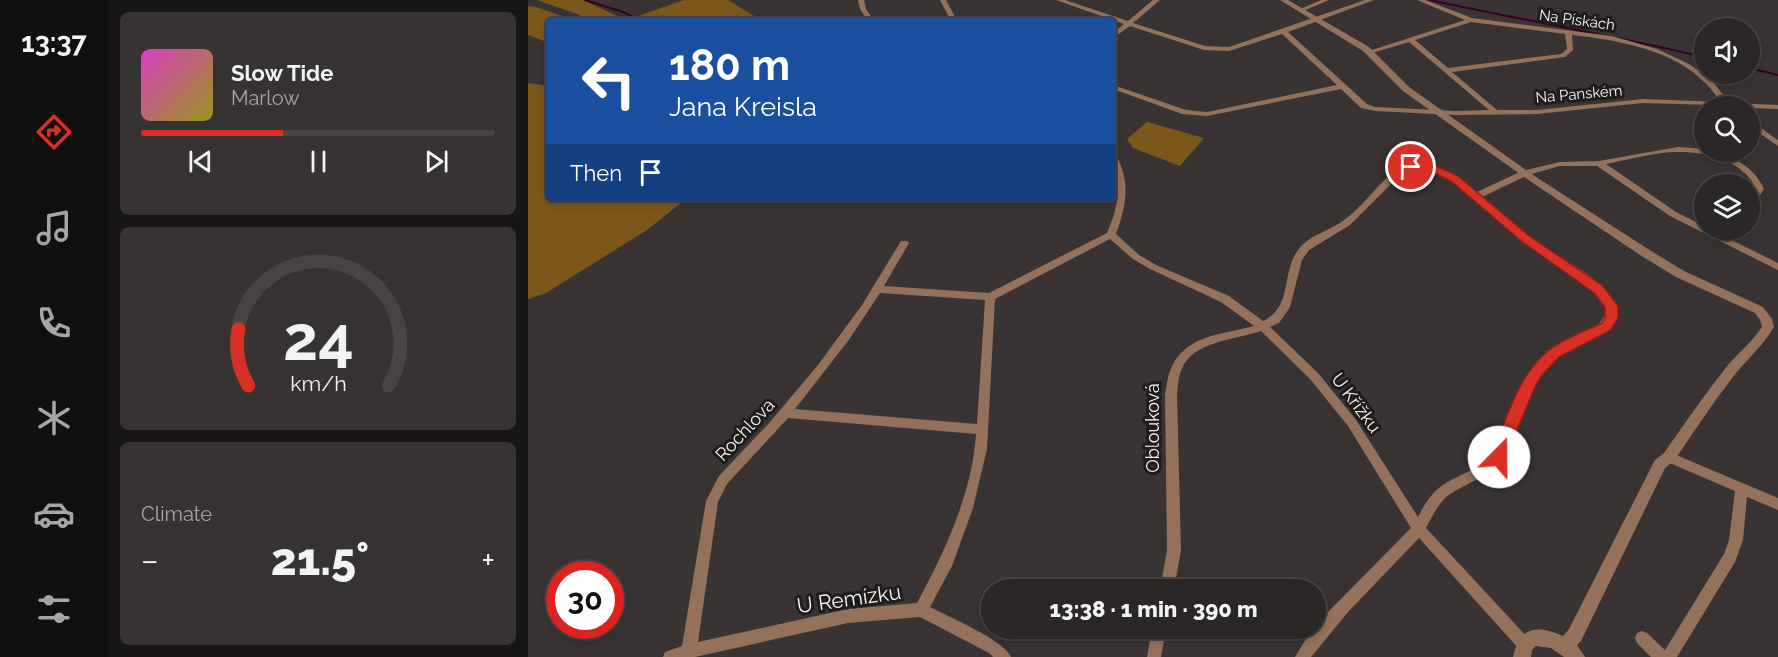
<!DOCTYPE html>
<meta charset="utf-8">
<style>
:root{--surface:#2b2726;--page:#373332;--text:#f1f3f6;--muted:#a6a5a7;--line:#474443;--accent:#d93025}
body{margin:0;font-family:Raleway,sans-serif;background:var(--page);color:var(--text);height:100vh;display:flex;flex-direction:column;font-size:22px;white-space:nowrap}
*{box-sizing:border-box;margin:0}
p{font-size:20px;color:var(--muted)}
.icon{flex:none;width:33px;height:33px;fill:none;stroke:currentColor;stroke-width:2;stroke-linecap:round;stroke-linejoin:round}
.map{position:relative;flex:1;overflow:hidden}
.side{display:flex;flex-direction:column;gap:12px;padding:12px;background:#181515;width:420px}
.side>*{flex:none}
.top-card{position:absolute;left:18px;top:18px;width:570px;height:183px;border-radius:6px;box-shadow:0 3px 9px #0003,0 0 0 2px var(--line);background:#1a4fa0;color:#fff;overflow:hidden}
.buttons{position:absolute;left:1166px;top:18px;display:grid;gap:12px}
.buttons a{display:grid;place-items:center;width:66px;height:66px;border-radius:50%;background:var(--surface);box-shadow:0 3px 9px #0003,0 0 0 2px var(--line);font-size:30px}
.speed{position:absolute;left:18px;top:561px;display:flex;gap:12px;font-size:30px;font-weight:700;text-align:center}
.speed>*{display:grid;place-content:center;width:78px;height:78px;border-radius:50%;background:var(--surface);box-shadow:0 3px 9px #0003,0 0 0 2px var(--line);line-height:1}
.speed .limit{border:9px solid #d22;background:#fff;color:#111}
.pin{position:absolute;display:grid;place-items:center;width:51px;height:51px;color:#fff;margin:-26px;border:3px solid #fff;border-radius:50%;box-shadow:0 2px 6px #0007}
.me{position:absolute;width:66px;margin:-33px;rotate:22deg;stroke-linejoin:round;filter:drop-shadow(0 0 4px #0008)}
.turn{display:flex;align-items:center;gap:21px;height:126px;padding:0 24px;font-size:27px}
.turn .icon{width:78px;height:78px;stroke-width:2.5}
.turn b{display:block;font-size:42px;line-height:51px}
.then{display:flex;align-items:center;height:57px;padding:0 24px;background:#0003;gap:12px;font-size:22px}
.big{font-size:45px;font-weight:800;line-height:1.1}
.side .widget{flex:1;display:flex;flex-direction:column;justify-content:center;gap:9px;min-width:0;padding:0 21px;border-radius:9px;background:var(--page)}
.side .dial{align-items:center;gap:0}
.dial svg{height:156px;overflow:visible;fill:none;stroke:var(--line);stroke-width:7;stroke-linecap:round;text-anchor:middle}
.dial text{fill:var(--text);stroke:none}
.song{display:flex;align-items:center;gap:18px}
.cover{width:72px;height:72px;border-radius:9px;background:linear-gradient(135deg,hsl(310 70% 55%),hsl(60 70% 35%))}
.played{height:6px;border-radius:3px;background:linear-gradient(90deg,var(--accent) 40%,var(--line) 40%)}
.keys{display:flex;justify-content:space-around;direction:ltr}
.heat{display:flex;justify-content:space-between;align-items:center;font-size:33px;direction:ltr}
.trip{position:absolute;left:453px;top:579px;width:345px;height:60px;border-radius:30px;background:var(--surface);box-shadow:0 3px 9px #0003,0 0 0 2px var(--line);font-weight:800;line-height:60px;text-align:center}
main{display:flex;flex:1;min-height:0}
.tabs{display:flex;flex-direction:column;width:108px;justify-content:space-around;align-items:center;background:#11100f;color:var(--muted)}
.tabs .icon{width:42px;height:42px}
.tabs .on{color:var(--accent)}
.tabs b{font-size:27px;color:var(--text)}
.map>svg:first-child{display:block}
.green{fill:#7b5819}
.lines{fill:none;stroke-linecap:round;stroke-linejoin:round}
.stream{stroke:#360024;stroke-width:2}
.minor{fill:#93715a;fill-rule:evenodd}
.tertiary{fill:#93715a;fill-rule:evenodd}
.route{fill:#d93025;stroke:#8d1f18;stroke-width:1.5}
.labels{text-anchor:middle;stroke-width:6;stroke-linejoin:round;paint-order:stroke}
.far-street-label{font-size:15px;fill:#f7f3f2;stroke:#1f1c1c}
.street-label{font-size:18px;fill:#f7f3f2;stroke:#1f1c1c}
.near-street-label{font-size:21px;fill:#f7f3f2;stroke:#1f1c1c}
</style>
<main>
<nav class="tabs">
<b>13:37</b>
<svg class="icon on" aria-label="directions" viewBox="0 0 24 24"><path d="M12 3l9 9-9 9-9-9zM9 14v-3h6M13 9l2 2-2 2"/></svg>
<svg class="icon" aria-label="music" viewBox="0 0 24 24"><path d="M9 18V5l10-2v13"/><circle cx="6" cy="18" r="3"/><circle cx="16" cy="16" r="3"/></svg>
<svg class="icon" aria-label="phone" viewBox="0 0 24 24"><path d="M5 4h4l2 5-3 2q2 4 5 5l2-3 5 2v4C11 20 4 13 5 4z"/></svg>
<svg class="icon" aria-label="climate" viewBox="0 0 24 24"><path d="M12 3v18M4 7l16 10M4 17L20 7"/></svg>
<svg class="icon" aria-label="car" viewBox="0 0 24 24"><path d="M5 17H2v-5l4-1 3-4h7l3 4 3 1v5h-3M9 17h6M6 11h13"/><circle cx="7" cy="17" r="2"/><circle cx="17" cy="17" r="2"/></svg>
<svg class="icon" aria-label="filters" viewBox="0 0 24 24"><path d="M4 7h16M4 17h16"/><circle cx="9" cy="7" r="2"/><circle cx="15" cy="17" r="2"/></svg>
</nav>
<section class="side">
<div class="widget">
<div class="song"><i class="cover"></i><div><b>Slow Tide</b><p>Marlow</p></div></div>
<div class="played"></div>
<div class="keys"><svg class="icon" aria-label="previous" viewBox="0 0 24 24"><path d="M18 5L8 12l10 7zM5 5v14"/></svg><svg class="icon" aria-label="pause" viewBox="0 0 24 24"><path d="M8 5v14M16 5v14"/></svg><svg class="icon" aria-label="next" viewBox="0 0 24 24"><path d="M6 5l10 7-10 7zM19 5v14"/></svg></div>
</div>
<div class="widget dial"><svg viewBox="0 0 100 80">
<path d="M14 69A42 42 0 1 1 86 69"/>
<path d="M14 69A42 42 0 0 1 9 40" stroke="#d93025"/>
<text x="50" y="56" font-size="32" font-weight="700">24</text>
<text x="50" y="72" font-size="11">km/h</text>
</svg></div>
<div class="widget"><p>Climate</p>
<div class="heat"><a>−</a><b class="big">21.5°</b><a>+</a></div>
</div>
</section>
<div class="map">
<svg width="1250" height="657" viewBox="0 0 1250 657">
<rect width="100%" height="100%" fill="#393433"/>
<!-- green -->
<path class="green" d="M9 0H55L100 21H21V39L16 41 0 35V6C15 6 39 23 52 15Z
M156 0H200L234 21H113L107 17Z
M0 83 21 86V198H159L119 230 18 293 0 299Z
M619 122 676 138 652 166 605 148 599 139Z"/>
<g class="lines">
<!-- stream -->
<path class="stream" d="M57 0 98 13 110 21
M902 0C993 20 1085 35 1176 57
M1221 68 1250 75"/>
<!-- minor -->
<path class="minor" d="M330 0H336L338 9 346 21H340L332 9Z
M412 0H418L427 17 432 21 422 19Z
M528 0H537L600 21 625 0H632L605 23 677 46 701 47 837 0H846L760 32 839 104 847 107 927 111 961 110 881 42 841 54 838 52 937 20 889 0H897L944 18 1084 36 1129 49 1161 64 1183 79 1201 103 1250 105V109L1221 108V106L1115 103 1009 114 927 115 847 111 833 108 813 89 679 116 654 114 585 89V85L658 110 679 112 809 85 754 34 701 51 676 50 602 26 585 38V33L596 24ZM943 22 1037 34 1039 49 1033 54 920 68 887 40ZM1044 35C1088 40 1146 49 1178 84 1184 89 1188 96 1193 102L1115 99 1009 110H969L924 72 1037 57 1045 50Z
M793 0H801L775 11 770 10Z
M1221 120 1250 140V146L1221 126Z
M1150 147 1176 149V152C1201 152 1226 166 1236 189L1224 207 1221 208V199L1228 189C1216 161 1180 152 1152 152 1132 151 1099 160 1078 164L1148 212 1176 226V230H1183L1250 263V270L1142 216 1069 166H1032L1000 175 954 197C972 213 990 229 1010 243 1032 259 1073 276 1085 301 1101 334 1036 348 1020 365 994 392 996 436 972 463 959 478 938 483 922 494 910 503 905 515 898 528L1002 640 1004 645 1002 650 997 652 992 650 891 538 821 611 783 657H767L778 639 799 613 883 528 820 426 782 379 733 331C707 340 663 341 653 371 650 378 650 387 649 394L653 550 646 590H632L639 550 637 394C639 386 639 378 642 371 656 334 694 335 726 326L693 302 622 269 605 259 582 239 467 299 459 449 445 508 424 566 402 607C421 617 476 640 483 657H465L461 653 392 617 320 623 167 657H135L137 652 154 646 178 501 191 476 242 422 290 365 334 305 373 241H379L381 243 356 286 461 293 579 233 586 215 590 196 585 155H588C603 182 598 207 588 234L611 255 628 265 701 296 735 321C765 307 753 273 770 250 781 235 802 231 816 220 834 207 846 189 862 175 889 151 927 173 949 192L994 171 1032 162 1071 161ZM893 170C933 176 970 224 1003 248 1021 260 1071 286 1077 306 1084 330 1028 344 1014 357 986 383 987 425 965 454 953 469 931 474 915 485 903 493 897 504 890 517L828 420 790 373 742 327 751 323 762 307 774 260 781 250 822 225 870 177 882 171ZM352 293 457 300 449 424 267 409 320 341ZM260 418 448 434C444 494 417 551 389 603L320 609 170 642 190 502 199 484Z
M1141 452 1250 498V510L1219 497 1215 540 1207 562 1149 657H1123L1109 643 1107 638 1109 633 1114 631 1119 633 1137 650 1196 554 1201 540 1207 491 1137 461 1135 457 1137 453Z
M624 628H638L633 657H619Z"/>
<!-- tertiary -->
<path class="tertiary" d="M752 0H760L841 47 881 87 1005 175 1120 249 1156 271 1235 307 1244 319 1246 327C1235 346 1218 360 1205 377 1184 404 1165 433 1146 461L1137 468 1053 641 1049 645 1057 657H1036L1023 648 1008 646 1004 650 1003 657H985C991 627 1009 624 1035 636L1041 629 1127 460 1136 453C1157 423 1177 394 1200 365 1211 352 1225 341 1234 327L1232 320 1227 313 1148 277 1112 255 999 179 875 91 835 51Z"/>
</g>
<!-- route -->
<path class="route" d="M883 164 906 165 930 176 1000 235 1075 286 1090 306V318L1083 330 1031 357 1014 375 1007 387 976 461 971 463 965 461 963 457C978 421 989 376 1020 351 1034 339 1057 331 1074 323L1077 318V307L1066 293 992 240 923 181 904 172 879 170 878 167Z"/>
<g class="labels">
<!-- far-street labels -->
<g class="far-street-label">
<text transform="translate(1049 20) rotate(8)" y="5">Na Pískách</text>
<text transform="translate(1051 94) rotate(-5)" y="5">Na Panském</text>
</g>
<!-- street labels -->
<g class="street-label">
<text transform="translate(828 403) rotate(53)" y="6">U Křížku</text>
<text transform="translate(625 428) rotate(-90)" y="6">Oblouková</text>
<text transform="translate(217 430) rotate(-47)" y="6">Rochlova</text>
</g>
<!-- near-street labels -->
<g class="near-street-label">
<text transform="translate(321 599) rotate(-8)" y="7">U Remízku</text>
</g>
</g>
</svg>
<div class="buttons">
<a><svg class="icon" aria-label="sound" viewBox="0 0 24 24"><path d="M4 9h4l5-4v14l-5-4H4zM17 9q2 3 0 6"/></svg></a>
<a><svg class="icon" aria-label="search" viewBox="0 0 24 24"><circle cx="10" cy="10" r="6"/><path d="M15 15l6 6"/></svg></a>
<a><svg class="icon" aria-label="layers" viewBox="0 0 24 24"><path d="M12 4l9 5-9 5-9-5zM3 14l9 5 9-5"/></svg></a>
</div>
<div class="speed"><div class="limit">30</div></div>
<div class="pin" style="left:883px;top:167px;background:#d93025"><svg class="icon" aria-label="arrive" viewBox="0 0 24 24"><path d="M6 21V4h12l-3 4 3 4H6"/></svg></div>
<svg class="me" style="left:971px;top:457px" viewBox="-20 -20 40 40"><circle r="19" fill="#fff"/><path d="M0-13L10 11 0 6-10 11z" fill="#d93025"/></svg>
<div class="trip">13:38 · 1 min · 390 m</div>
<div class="top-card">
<div class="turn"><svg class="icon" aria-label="left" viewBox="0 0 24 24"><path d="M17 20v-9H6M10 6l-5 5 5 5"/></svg><div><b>180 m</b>Jana Kreisla</div></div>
<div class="then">Then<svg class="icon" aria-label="arrive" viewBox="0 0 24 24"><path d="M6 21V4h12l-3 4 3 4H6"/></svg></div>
</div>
</div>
</main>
